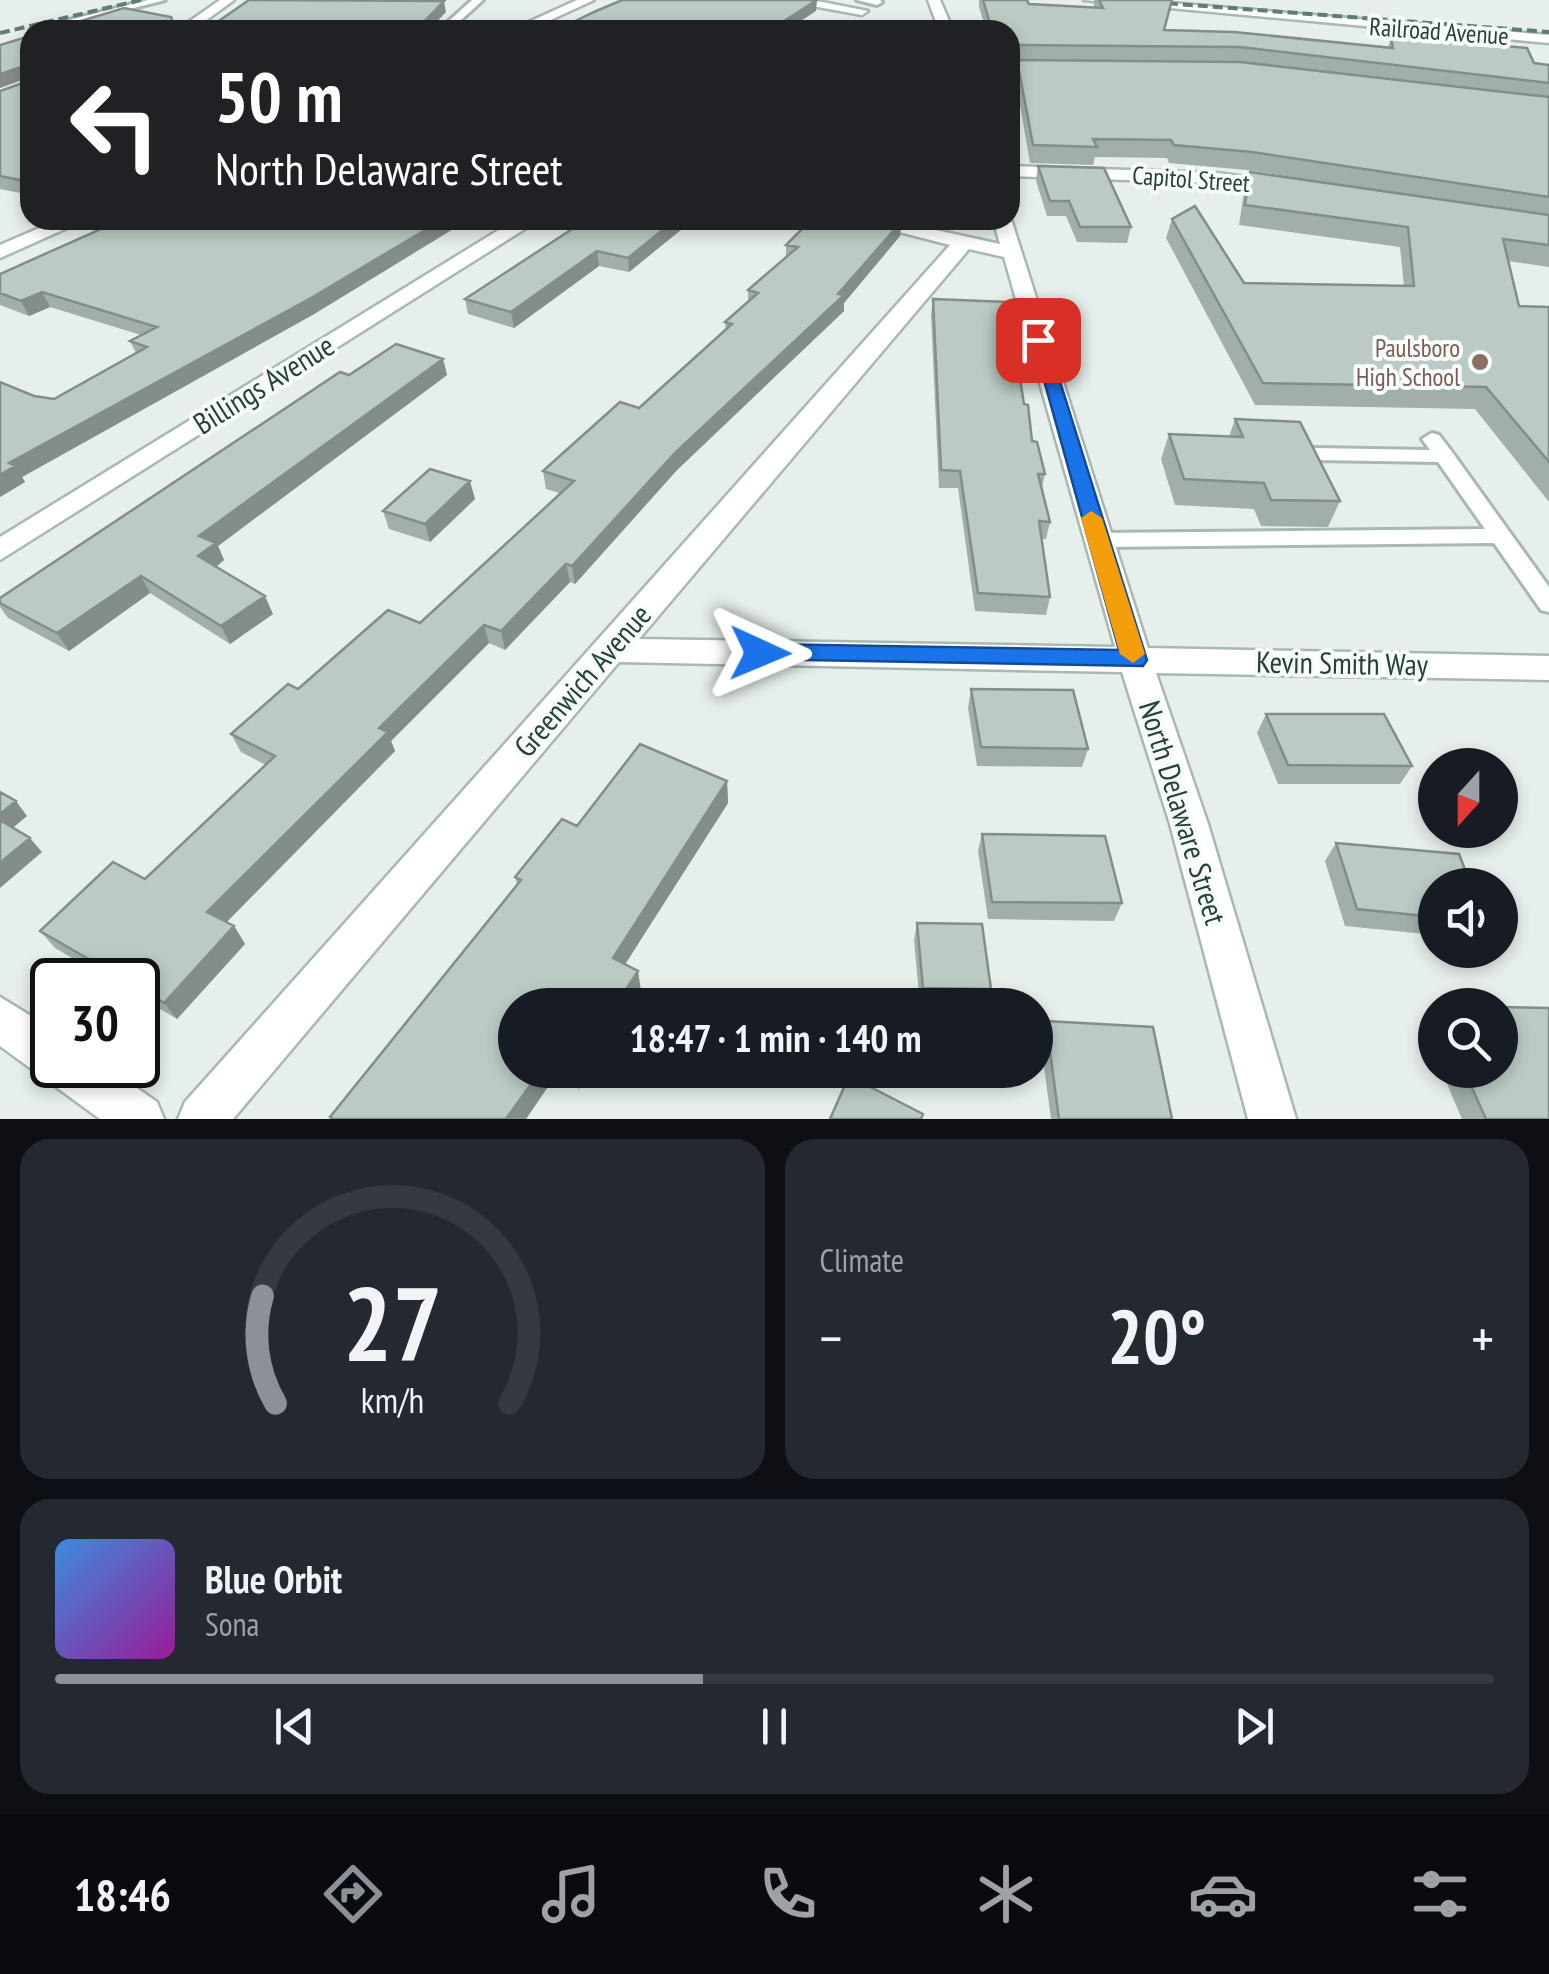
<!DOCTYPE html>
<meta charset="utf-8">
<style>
:root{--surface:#171b24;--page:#242831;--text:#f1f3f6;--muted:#9ea1a6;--line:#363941;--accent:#8c9099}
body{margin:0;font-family:"PT Sans Narrow",sans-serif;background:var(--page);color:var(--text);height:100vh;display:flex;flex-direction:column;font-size:38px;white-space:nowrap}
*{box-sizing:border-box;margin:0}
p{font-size:32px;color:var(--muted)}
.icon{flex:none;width:55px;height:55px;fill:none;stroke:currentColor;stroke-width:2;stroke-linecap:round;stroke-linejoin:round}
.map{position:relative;height:1119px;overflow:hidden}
.drawer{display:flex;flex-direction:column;gap:20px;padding:20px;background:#0d0f14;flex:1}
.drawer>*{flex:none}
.banner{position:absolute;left:20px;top:20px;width:1000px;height:210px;border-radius:30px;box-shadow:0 5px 15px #0003;background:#202124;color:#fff;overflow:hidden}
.needle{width:65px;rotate:201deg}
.controls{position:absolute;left:1418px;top:748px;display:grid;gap:20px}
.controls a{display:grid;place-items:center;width:100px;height:100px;border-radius:50%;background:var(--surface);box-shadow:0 5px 15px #0003;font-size:50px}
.speed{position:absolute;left:30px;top:958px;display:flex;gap:20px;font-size:50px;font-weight:700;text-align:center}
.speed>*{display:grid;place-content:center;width:130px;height:130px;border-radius:50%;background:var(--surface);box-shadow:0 5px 15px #0003;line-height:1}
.speed .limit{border:5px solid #111;border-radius:15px;background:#fff;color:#111}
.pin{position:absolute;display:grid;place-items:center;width:85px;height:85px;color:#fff;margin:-42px;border-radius:20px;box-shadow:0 5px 15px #0006}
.me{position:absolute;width:110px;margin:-55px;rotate:91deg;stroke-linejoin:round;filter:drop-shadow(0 0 8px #0008)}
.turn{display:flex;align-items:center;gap:35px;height:210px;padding:0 30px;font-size:45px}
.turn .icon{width:130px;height:130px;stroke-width:2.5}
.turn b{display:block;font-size:70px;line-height:85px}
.big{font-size:75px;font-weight:600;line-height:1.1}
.drawer .card{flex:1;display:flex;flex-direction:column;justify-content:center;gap:15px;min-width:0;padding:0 35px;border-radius:30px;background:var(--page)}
.drawer .dial{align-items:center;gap:0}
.dial svg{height:260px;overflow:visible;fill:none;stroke:var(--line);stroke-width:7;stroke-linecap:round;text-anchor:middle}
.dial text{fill:var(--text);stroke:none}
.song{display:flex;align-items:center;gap:30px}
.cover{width:120px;height:120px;border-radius:15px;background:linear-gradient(135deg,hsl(210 70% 55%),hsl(300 70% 35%))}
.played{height:10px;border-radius:5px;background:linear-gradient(90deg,var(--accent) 45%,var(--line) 45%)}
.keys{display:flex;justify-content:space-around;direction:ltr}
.heat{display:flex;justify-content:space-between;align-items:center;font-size:55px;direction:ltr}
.drawer .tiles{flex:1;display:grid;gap:20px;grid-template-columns:1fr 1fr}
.card:last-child{grid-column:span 2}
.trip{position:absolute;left:498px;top:988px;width:555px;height:100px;border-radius:50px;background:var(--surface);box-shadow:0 5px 15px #0003;font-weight:600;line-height:100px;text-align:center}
.menu{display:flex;height:160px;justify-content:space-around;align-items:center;background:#090b0e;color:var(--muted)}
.menu .icon{width:70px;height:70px}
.menu .on{color:var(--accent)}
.menu b{font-size:45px;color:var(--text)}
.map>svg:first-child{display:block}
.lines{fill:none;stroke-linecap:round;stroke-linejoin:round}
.lane-casing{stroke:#a8b8b2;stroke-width:6}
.street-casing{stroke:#a8b8b2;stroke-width:5}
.lane{fill:#fff;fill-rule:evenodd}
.street{fill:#fff;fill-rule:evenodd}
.rail{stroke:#5f7d75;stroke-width:4;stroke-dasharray:10 5;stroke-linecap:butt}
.wall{fill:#a1aea9}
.shaded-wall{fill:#838d89}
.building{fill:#bbcac4;stroke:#838d89;stroke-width:2.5}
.route{fill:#1a73e8;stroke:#114b97;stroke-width:2.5}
.slow{fill:#f59e0b}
.education-dot{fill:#8d6e63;stroke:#f7fbf9;stroke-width:4}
.labels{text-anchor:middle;stroke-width:8;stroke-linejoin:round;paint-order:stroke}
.far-street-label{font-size:25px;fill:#24423a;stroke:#f7fbf9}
.far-education-label{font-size:25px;fill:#785e54;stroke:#f7fbf9;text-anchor:end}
.street-label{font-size:30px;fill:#24423a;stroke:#f7fbf9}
</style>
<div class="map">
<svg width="1549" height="1119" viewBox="0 0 1549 1119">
<rect width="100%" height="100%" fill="#e6efeb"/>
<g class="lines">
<defs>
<path id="lane" d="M148 0H165L48 30H30Z
M472 0H483L450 30H439Z
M857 0H880L882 2 877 5Z
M1432 433 1439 435 1452 452 1549 587V612L1541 610 1494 543 1098 547 1087 540 1098 533 1485 529 1438 462 1314 460 1304 454 1314 448 1430 450 1422 439Z"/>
<path id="street" d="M220 0H234L193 30H177Z
M577 0H594L529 30H511Z
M779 0H812L868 11 862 15Z
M928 0H940L953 30H939Z
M1084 0H1135L1549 35V43Z
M1010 64H1058L1065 68 1058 72H1010Z
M1010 166 1216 173 1286 182 1295 188 1286 194 1216 183 1010 176Z
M1010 216 1148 648 1549 656V680L1156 673 1208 824 1296 1119H1248L1170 824 1122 672 619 662 233 1119H178L185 1102 950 245 853 220H890L1000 244 993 220H1010ZM969 249 1004 257 1115 647 639 639Z
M58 220H85L0 258V245Z
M515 220H539L0 560V537Z
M0 997 52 1029V1065H104L157 1102 164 1119H100L0 1046Z"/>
</defs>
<!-- lane casing -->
<use href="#lane" class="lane-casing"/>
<!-- street casing -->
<use href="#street" class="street-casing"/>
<!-- lane -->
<use href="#lane" class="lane"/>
<!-- street -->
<use href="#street" class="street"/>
<!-- rail -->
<path class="rail" d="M1123 0 1549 32
M0 33 141 0"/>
</g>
<!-- wall -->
<path class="wall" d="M979 0H1027L1029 4 1094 8V0H1099L1165 30 1388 48 1391 38H1398L1399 35 1549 65V267L1508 261 1519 306 1549 307V502L1475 409 1255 405 1166 238 1172 219 1244 283 1404 286 1400 247 1239 225 1244 191 1250 172 1377 190 1247 170 1169 163 1167 158 1095 157 1093 165 1030 163 1015 76 1017 60H1010V30H986L979 7Z
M30 36V195L0 189V91L28 81V78L0 88V45Z
M1038 166 1131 227 1127 243 1077 242 1066 216H1047L1036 181Z
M586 220H693L629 272 599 266 514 328 468 314 465 299Z
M856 224 900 236 844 303V311L677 470 575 584 570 582 505 650 489 643 391 741 395 751 226 922 234 926 245 944 177 1019 138 996V980H110L55 948 40 931 145 879 266 765 241 752 231 734 298 689 420 623 560 493 546 489 543 471 639 408 726 330 725 322 748 302V290L786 258V245Z
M0 274 316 313 22 477 25 482 0 497V382L34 396 54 399 136 353 130 341 141 335 50 307 29 316 0 305Z
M933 299 1024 404 1032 441 1045 474 1042 488 1050 522 1046 539H1041L1050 597 1046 615 975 611 958 488H939L931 315Z
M443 359 447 375 218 546 224 560 216 567 273 614 230 644 150 593 69 651 8 618 0 607V598L349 375Z
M1235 419 1340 501 1328 527 1261 526 1254 509 1175 505 1161 459 1169 434 1229 437Z
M475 499 430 542 389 529 383 511Z
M971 689 1088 749 1082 767 977 766 968 708Z
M1266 714 1412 766 1400 784H1278L1257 733Z
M727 781 728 803 625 964 641 990 515 1070H591L579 1089 556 1075 526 1119H332L330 1117 517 884 515 877 577 826Z
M982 834 1122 903 1114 921 988 919 978 851Z
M1336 843 1435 885V935L1345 926 1325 861Z
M917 923 991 989 987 1005H920L914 940Z
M1434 1006H1435V1058L1420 1023Z
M1046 1021 1172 1119H1051L1040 1037Z
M1441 1070H1500L1549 1119H1462Z"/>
<!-- shaded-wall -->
<path class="shaded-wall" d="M817 0 816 11 787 30H770Z
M444 1 446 12 429 30H416Z
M24 66 29 77 0 88V74Z
M442 220H468L316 313 22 477 25 482 0 497V475L9 463Z
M675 220H693L629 272 628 258Z
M902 221 900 236 844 303V311L677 470 575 584 572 566 675 453 838 294Z
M597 251 599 266 514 328 511 312Z
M42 292 50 307 29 316 21 301Z
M443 359 447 375 218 546 224 560 207 574 198 556 199 536Z
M470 481 475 499 430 542 425 524Z
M566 564 570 582 505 650 501 631Z
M141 576 150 593 69 651 57 633Z
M265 596 273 614 230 644 221 626Z
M484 625 489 643 391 741 395 751 219 930 207 912 379 728Z
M727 781 728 803 617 977 613 958Z
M16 801 27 816 8 832 0 822V814Z
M30 838 42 852 0 888V863Z
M234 926 245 944 177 1019 164 1003Z
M638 971 641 990 632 1005H616Z
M541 1070H554L556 1075 526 1119H506Z
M574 1070H591L579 1089Z"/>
<!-- building -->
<path class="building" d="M249 0 444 1 416 30H51L124 8 171 17 173 23 213 25Z
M622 0H817L770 30H557L594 12Z
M983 0H1027L1029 4 1103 8 1099 0H1172L1164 30 1234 32 1393 48 1391 38 1399 39V35L1527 48 1534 63 1549 65V83L1240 47 1012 45 1010 51V30H992Z
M30 36V182L0 176V91L28 81V69L24 66 0 74V45Z
M1017 60 1240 62 1549 97V197L1252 152 1174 145 1171 140 1093 139 1097 147 1033 145Z
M1038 166 1104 168 1131 227H1080L1069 201H1050Z
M1250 172 1549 215V245L1503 239 1519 306 1549 307V462L1486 387 1263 383 1172 219 1195 206 1244 283 1414 286 1408 227 1245 205Z
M121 220H442L311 298 9 463 15 466 0 475V382L34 396 54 399 147 347 130 341 157 327 42 292 21 301 0 293V274Z
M586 220H675L628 258 597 251 511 312 465 299Z
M811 220H836L856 224 860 220 902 221 838 294 844 295 675 453 572 566 566 564 501 631 484 625 379 728 388 732 207 912 234 926 164 1003 138 987V980H125L40 931 113 862 145 879 275 756 231 734 288 684 298 689 388 610 420 623 574 481 543 471 620 402 639 408 732 324 725 322 758 293 748 290 798 247 786 245Z
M933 299 1008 302 1024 404 1028 405 1032 441 1037 442 1045 474H1038L1050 522 1039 521 1050 597 978 593 960 471 941 470Z
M396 344 443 359 199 536 216 543 198 556 265 596 221 626 141 576 57 633 0 603V598L340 372 349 375Z
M1235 419 1300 422 1340 501 1271 500 1264 483 1184 479 1169 434 1243 437Z
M430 469 470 481 425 524 383 511Z
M971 689 1073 690 1088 749 981 747Z
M1266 714H1384L1412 766 1288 765Z
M640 744 727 781 613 958 638 971 616 1005H515V1070H541L506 1119H333L330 1117 521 880 515 877 562 819 577 826Z
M0 792 16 801 0 814Z
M0 820 30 838 0 863Z
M982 834 1105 836 1122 903 992 902Z
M1336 843 1459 854 1471 885H1435V917L1357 909Z
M917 923 982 924 991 989 923 988Z
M1500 1007 1549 1008V1119H1486L1464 1070H1500Z
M1046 1021 1153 1027 1172 1119H1059Z
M849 1076 923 1114 921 1119H830Z"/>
<!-- route -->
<path class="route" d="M1032 337 1047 340 1147 660 1143 666 751 659 747 653 751 646 760 644 1119 650Z"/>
<!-- slow -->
<path class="slow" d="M1091 511 1102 518 1145 654 1133 663 1120 654 1081 518Z"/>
<!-- markers -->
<circle class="education-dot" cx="1480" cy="362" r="10"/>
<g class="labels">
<!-- far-street labels -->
<g class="far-street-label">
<text transform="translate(1439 31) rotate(4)" y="9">Railroad Avenue</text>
<text transform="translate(1191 179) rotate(4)" y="9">Capitol Street</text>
</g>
<!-- far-education labels -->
<g class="far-education-label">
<text x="1460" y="357">Paulsboro<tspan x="1460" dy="29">High School</tspan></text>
</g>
<!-- street labels -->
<g class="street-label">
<text transform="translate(264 385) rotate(-32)" y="10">Billings Avenue</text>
<text transform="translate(1342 664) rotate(1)" y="10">Kevin Smith Way</text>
<text transform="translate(583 681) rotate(-49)" y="10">Greenwich Avenue</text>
<text transform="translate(1182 813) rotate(73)" y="10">North Delaware Street</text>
</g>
</g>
</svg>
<div class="controls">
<a><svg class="needle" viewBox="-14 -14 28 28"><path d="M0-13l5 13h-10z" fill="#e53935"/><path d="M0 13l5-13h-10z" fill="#9ea1a6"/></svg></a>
<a><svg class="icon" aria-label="sound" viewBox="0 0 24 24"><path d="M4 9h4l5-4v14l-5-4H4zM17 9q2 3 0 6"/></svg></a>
<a><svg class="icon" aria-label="search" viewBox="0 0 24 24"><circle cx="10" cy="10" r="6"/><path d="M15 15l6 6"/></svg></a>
</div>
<div class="speed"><div class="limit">30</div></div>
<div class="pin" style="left:1038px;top:340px;background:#d93025"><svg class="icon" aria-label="arrive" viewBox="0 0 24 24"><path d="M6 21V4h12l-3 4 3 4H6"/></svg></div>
<svg class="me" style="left:760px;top:653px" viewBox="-20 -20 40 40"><path d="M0-17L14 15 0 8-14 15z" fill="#1a73e8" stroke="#fff" stroke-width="4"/></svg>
<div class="trip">18:47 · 1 min · 140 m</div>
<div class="banner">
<div class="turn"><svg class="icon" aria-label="left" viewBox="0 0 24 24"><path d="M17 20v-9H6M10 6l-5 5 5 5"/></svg><div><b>50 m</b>North Delaware Street</div></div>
</div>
</div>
<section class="drawer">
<div class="tiles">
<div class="card dial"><svg viewBox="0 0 100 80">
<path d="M14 69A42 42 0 1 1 86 69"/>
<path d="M14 69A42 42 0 0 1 10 36" stroke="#8c9099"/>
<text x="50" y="56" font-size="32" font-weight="700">27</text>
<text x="50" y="72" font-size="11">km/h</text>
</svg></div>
<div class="card"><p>Climate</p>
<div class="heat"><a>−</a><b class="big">20°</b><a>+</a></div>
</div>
<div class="card">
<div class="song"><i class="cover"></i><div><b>Blue Orbit</b><p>Sona</p></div></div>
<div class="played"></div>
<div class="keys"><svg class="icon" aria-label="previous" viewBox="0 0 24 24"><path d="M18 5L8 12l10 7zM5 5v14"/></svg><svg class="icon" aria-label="pause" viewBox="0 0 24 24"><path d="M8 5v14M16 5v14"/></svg><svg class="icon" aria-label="next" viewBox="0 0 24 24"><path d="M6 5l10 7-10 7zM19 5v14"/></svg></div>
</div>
</div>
</section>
<nav class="menu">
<b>18:46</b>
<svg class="icon on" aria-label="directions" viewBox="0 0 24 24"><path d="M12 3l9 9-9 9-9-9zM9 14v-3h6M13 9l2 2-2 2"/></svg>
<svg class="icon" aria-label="music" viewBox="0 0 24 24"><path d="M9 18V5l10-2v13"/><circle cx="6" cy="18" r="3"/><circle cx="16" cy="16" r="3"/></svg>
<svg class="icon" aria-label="phone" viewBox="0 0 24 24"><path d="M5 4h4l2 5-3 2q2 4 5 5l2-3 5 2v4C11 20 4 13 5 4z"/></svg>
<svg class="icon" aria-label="climate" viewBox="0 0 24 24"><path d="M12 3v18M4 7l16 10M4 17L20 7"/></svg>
<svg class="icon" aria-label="car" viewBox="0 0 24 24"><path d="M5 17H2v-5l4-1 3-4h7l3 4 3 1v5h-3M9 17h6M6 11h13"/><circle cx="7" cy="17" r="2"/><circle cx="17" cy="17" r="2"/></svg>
<svg class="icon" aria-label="filters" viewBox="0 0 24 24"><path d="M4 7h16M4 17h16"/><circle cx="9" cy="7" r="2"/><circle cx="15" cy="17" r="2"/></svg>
</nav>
